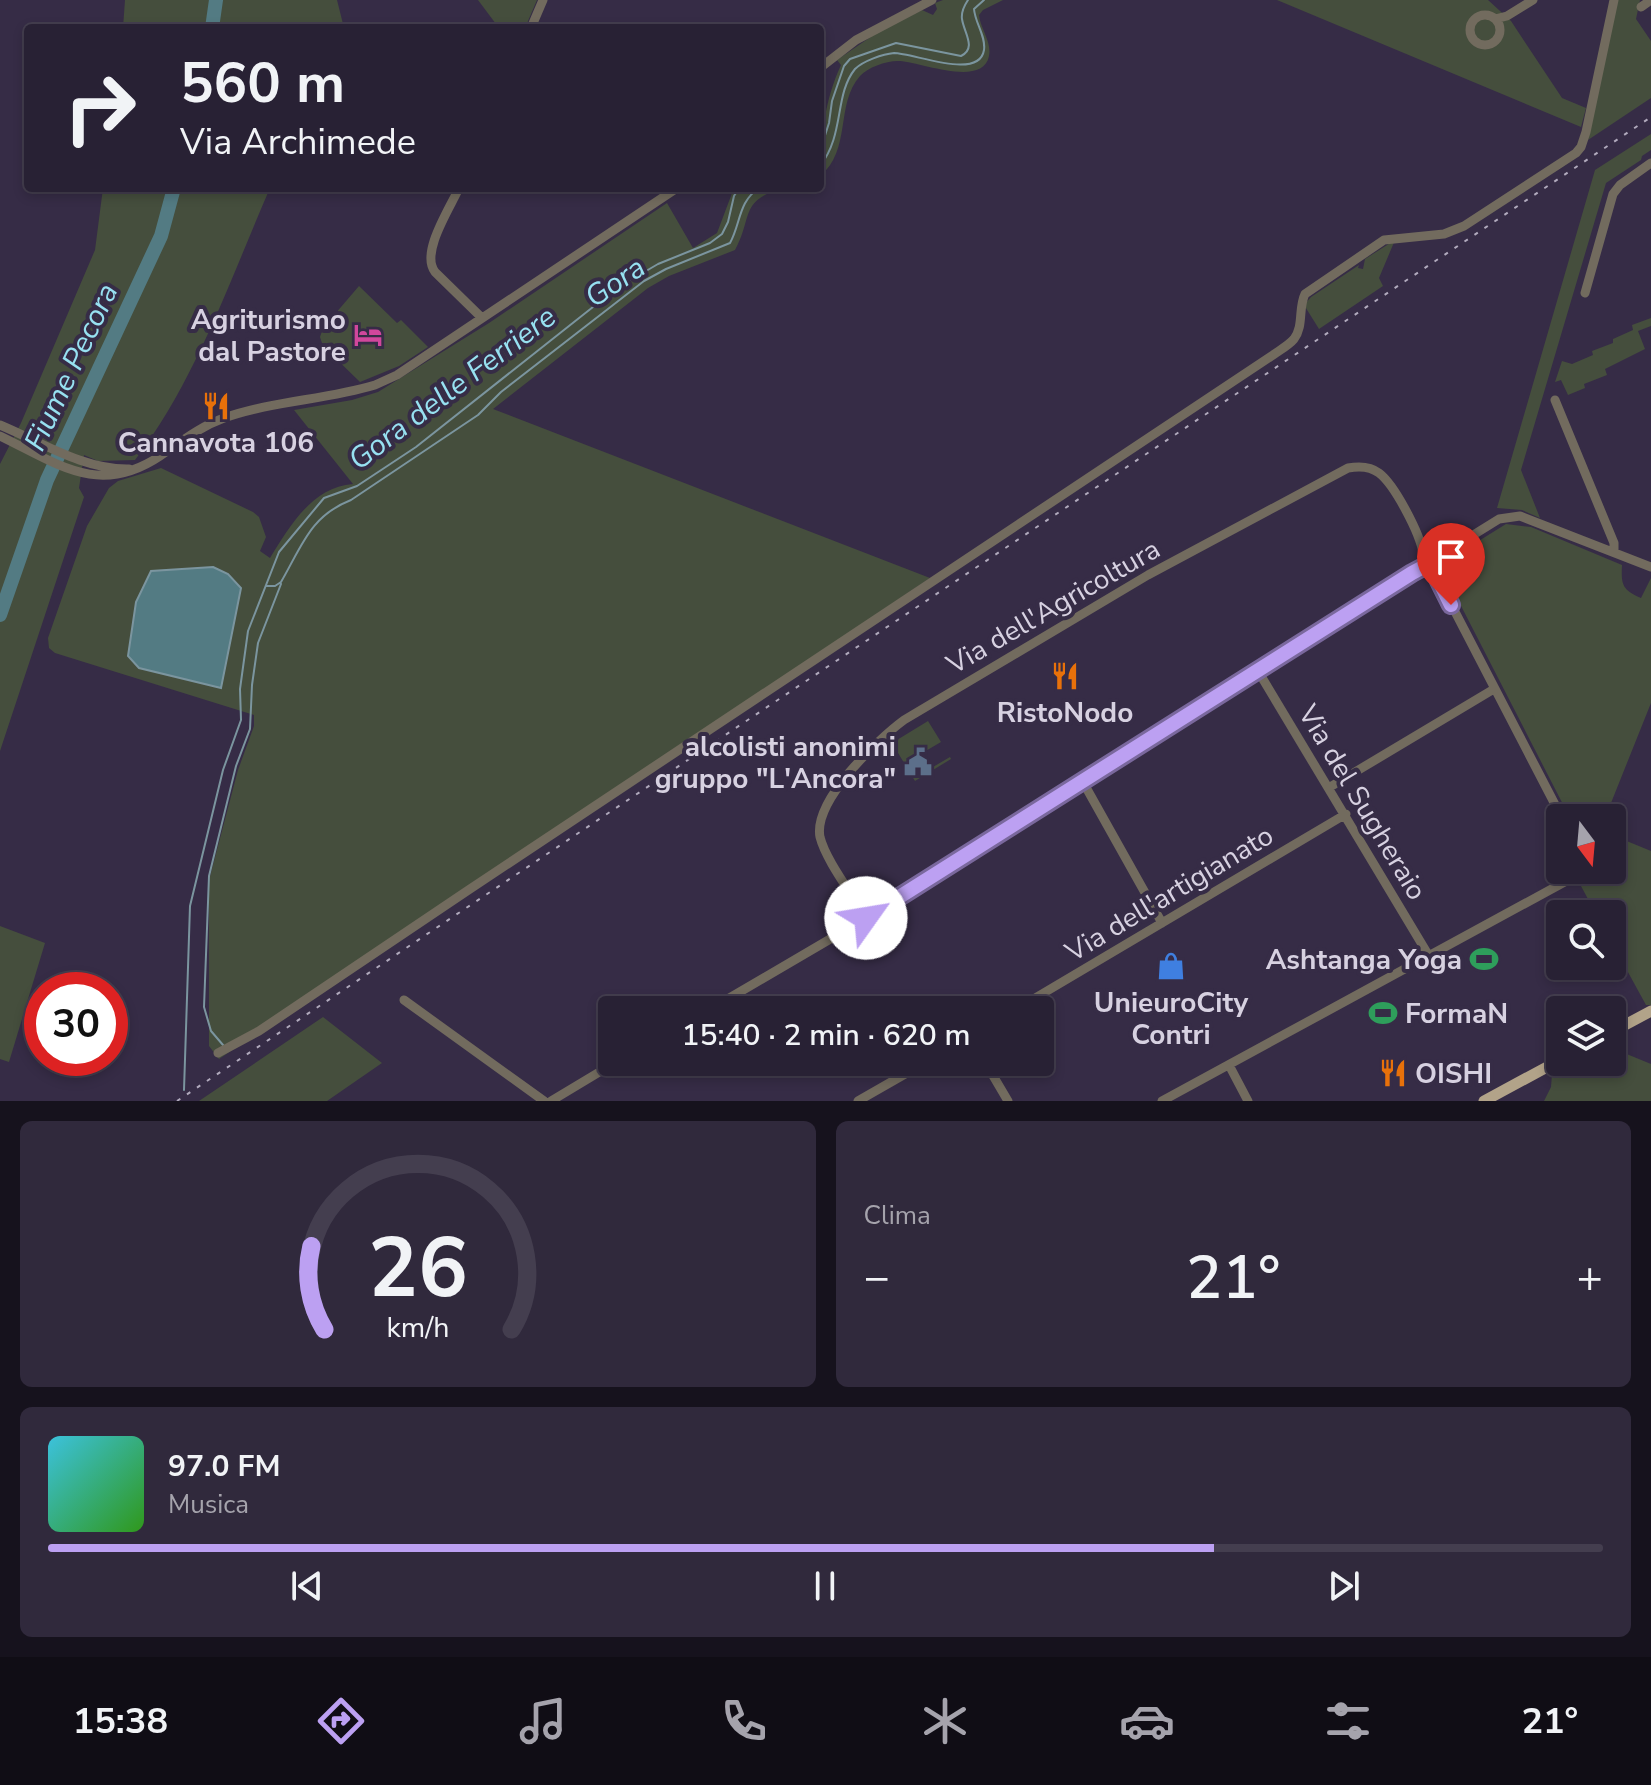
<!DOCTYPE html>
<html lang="it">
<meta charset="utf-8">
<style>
:root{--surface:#282134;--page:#30293c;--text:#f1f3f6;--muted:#a5a3ac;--line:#443e4f;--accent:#bca0f2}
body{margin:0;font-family:"Nunito Sans",sans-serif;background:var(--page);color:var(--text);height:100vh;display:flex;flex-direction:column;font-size:30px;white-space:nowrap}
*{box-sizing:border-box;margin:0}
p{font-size:26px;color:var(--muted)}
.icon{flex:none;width:44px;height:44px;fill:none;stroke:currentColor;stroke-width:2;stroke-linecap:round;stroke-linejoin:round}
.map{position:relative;height:1101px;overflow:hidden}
.panel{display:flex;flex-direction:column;gap:20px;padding:20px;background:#16121d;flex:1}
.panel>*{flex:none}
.hud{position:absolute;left:24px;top:24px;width:800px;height:168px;border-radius:8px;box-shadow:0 4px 12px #0003,0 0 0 2px var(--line);background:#282134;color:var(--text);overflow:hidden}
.needle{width:52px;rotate:164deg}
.controls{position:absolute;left:1546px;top:804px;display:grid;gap:16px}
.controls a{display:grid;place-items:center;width:80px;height:80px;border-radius:8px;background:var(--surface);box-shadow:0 4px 12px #0003,0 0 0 2px var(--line);font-size:40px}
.speed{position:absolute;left:24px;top:972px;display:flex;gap:16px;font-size:40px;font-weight:700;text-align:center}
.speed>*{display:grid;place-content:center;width:104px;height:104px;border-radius:50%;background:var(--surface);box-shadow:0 4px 12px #0003,0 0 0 2px var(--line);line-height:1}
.speed .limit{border:12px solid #d22;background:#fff;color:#111}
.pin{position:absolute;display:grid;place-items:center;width:68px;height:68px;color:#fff;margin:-82px -34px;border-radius:50% 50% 50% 0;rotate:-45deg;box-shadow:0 0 8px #0007}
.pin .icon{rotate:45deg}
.me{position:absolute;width:88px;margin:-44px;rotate:58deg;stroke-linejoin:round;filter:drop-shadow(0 0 6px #0008)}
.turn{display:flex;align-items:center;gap:28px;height:168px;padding:0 24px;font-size:36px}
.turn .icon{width:104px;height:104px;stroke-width:2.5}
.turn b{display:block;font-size:56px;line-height:68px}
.big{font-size:60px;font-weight:600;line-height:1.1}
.panel .widget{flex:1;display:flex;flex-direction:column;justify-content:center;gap:12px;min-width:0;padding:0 28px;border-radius:12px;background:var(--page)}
.panel .dial{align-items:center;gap:0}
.dial svg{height:208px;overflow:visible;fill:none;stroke:var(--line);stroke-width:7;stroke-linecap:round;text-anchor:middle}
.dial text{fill:var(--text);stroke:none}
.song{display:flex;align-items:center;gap:24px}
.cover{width:96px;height:96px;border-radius:12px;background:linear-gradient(135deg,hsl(190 70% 55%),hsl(110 70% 35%))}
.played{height:8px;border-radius:4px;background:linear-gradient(90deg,var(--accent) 75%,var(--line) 75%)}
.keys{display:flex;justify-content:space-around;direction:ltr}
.heat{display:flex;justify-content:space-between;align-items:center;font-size:44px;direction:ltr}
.panel .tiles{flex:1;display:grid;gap:20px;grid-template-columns:1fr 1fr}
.widget:last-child{grid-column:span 2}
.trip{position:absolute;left:598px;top:996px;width:456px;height:80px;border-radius:8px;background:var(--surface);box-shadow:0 4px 12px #0003,0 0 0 2px var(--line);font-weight:600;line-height:80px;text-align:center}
.menu{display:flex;height:128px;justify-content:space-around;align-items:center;background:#100d15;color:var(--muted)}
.menu .icon{width:56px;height:56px}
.menu .current{color:var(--accent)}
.menu b{font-size:36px;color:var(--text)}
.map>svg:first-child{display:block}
.green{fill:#454e3d}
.water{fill:#537b83;stroke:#7b959f;stroke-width:2}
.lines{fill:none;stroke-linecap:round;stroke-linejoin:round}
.stream{stroke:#7b959f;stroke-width:2}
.river{stroke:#537b83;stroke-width:14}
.minor{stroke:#726b5e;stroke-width:9}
.major{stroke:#b2a389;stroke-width:11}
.rail{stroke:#b1aabd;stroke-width:2;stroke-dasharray:4 8;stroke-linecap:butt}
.route-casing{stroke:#7a689d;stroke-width:20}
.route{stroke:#bca0f2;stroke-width:14}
.labels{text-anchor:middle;stroke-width:8;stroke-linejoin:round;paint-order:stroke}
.poi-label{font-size:28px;font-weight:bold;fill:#d7d1e1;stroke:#362c46;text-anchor:end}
.street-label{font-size:28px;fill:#d7d1e1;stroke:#362c46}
.water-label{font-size:30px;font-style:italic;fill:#97e1f1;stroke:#362c46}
</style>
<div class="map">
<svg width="1651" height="1101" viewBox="0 0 1651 1101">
<rect width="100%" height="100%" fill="#362c46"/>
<!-- green -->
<path class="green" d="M125 0H337L344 28H123Z
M478 0H537L525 28H499Z
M943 0H1003L983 10 979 15C980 28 992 42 989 56 983 88 920 62 900 61 888 60 868 67 860 76 835 104 852 150 820 176 820 139 825 99 841 65L837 60 875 34 922 10 933 15 937 9 935 3Z
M1277 0H1488L1511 21 1562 98 1586 108 1581 127Z
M1617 0H1640L1636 19 1651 41V98L1588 140Z
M1651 134V150L1642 156 1641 160 1606 183 1521 470 1540 518 1522 510 1497 508 1595 170Z
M103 188H270C230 280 196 380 135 460L98 461 84 455 79 488 84 497 0 751V464L21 423 95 250Z
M734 188H785C739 199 753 217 735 250L669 276 648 288 493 409 930 578 219 1059 209 1046V880L238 770 254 726V715L55 653 49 648 48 638 87 526 109 488 118 481 161 468 253 512 259 517 266 537 260 551 270 558C290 526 312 487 353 484L294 410 352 400 378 392 489 323 667 203 693 248 717 233Z
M1395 240 1379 278 1383 286 1319 329 1304 305 1311 297 1359 265 1358 268 1363 269 1365 259Z
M359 286 397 323 401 320 428 347 399 366 360 382 323 346 320 337 323 328Z
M1651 318V326L1638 331 1645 349 1605 369 1607 375 1584 384 1585 388 1568 395 1561 380 1555 382 1562 361 1572 364 1593 355 1592 351 1613 343V339L1633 330 1632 325Z
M1506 524 1531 527 1622 565C1621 584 1622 590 1641 598L1651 578V703L1605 818H1570L1440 565Z
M928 721 941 742 912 759 921 774 950 757 951 759 915 781 892 743Z
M1612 835 1651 851V1005H1646L1612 943V914H1596L1581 886 1600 876 1597 870H1612Z
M0 926 45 943 9 1062 0 1059Z
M323 1017 382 1063 327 1101H199Z
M1612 1048 1651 1064V1101H1544L1551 1087 1552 1074 1574 1062H1612Z"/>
<!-- water -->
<path class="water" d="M213 567 228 574 241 588 221 688 139 668 128 656 136 602 151 571Z"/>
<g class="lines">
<!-- stream -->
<path class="stream" d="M820 151 829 123 832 101 844 66 850 59 896 43 961 56C977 48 964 33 962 19 961 12 964 6 968 0
M820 166C845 134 834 95 855 69 863 61 883 54 894 53 914 53 979 81 984 50 986 36 975 23 974 9L984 0
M267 586H275L281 582C302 546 310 516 351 500L478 415 501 392 644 281 666 269 730 243C741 223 738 202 759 188
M223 1045 211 1031 204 1007 209 876 236 766 250 729 252 685 258 643 281 584
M184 1090 190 906 223 770 241 720 240 689 248 631 279 552 324 498 357 486 416 447 617 288 658 264 710 243 722 234 728 222 734 196 739 188"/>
<!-- river -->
<path class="river" d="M212 28 216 0
M0 615 47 480 161 236 174 188"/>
<!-- minor -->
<path class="minor" d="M1641 7 1651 0
M1470 30a15 15 0 1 1 30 0a15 15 0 1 1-30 0Z
M1495 19 1507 16 1533 0
M531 28 543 0
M820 68 856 40 932 0
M459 188C450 208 420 253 435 272L482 318
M1585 293 1613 194 1620 185 1651 163
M1555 400 1614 543V552
M0 425C41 442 84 470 129 469
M0 436C58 464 99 497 160 456 181 442 199 427 224 418 272 401 325 400 375 385L397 375 677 188
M1435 542 1442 548C1443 557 1435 566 1426 565L1423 561C1422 552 1426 544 1435 542Z
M1441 555 1499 519 1520 516 1651 567
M1258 671 1429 956
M1083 782 1162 923
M1330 787 1494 689
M866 918C853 895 826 861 820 837 813 801 877 740 904 720L1148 575 1348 468C1359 466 1370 466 1379 473 1395 485 1420 534 1423 553
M404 1000 544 1101
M709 1010 866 918 1427 565 1437 577 1562 818
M1015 1010 1346 814
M218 1053 259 1031 467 891 1273 355C1280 350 1289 345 1294 339 1304 326 1298 308 1305 294L1384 240 1444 234 1464 226 1576 153 1581 147 1586 132 1614 0
M985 1062 1008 1101
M1229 1065 1248 1101
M551 1101 616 1062
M858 1101 926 1062
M1162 1101 1570 879 1580 870"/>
<!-- major -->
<path class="major" d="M1612 1032 1651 1011
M1484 1101 1560 1060"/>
<!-- rail -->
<path class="rail" d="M177 1101 1651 117"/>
</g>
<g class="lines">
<defs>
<path id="route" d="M866 918 1412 573 1427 565 1437 577 1451 605"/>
</defs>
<!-- route casing -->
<use href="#route" class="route-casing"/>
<!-- route -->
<use href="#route" class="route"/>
</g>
<!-- icons -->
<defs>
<symbol id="hotel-bare" viewBox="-9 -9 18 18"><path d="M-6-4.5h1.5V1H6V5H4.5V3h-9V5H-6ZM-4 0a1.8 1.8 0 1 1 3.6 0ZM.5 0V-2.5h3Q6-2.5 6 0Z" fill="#d1479c" stroke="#362c46" stroke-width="2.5" paint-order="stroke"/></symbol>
<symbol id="restaurant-bare" viewBox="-9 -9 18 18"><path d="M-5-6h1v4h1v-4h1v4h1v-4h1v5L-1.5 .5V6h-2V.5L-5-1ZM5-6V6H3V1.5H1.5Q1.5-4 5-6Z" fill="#e8710a" stroke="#362c46" stroke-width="2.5" paint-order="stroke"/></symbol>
<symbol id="civic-bare" viewBox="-9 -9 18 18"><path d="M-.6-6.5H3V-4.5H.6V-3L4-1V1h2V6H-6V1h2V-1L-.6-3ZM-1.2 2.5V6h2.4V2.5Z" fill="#5c6f8a" stroke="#362c46" stroke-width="2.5" paint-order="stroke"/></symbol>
<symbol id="stadium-bare" viewBox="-9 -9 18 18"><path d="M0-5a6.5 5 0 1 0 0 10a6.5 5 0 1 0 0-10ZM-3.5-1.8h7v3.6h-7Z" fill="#2e9e5b" stroke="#362c46" stroke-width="2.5" paint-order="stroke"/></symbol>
<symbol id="shop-bare" viewBox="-9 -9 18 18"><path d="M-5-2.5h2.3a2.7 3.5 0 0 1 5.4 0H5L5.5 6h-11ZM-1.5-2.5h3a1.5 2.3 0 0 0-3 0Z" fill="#3f7fe0" stroke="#362c46" stroke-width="2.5" paint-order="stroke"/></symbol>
</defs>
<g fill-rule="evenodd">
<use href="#hotel-bare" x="348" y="315" width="40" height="40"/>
<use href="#restaurant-bare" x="196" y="386" width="40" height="40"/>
<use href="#restaurant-bare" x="1045" y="656" width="40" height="40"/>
<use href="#civic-bare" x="898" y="742" width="40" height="40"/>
<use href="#stadium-bare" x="1464" y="939" width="40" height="40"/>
<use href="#shop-bare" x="1151" y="946" width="40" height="40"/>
<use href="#stadium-bare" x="1363" y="993" width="40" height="40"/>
<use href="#restaurant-bare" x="1373" y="1053" width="40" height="40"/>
</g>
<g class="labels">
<!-- poi labels -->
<g class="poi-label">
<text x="346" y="329">Agriturismo<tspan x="346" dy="32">dal Pastore</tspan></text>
<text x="216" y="452" text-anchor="middle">Cannavota 106</text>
<text x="1065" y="722" text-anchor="middle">RistoNodo</text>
<text x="896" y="756">alcolisti anonimi<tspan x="896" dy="32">gruppo "L'Ancora"</tspan></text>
<text x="1462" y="969">Ashtanga Yoga</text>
<text x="1171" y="1012" text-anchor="middle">UnieuroCity<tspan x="1171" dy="32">Contri</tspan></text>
<text x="1405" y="1023" text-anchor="start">FormaN</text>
<text x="1415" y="1083" text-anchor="start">OISHI</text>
</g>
<!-- street labels -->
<g class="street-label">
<text transform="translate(1053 606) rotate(-30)" y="10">Via dell'Agricoltura</text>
<text transform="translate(1363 802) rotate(59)" y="10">Via del Sugheraio</text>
<text transform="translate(1169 893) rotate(-31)" y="10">Via dell'artigianato</text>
</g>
<!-- water labels -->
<g class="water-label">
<text transform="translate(615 282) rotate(-34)" y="10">Gora</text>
<text transform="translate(71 367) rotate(-65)" y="10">Fiume Pecora</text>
<text transform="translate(452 388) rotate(-37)" y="10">Gora delle Ferriere</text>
</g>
</g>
</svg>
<div class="controls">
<a><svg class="needle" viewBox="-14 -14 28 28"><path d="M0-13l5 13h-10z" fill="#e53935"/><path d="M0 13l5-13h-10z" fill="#a5a3ac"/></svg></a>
<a><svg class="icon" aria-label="search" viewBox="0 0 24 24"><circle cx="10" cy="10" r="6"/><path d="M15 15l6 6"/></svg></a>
<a><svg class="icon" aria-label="layers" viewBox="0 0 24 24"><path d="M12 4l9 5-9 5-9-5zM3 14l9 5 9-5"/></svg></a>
</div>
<div class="speed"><div class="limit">30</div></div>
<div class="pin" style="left:1451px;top:605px;background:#d93025"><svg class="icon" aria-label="arrive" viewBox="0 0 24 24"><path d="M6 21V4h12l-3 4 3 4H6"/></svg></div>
<svg class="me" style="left:866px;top:918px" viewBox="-20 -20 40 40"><circle r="19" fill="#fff"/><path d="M0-13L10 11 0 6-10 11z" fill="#bca0f2"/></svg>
<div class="trip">15:40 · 2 min · 620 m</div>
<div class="hud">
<div class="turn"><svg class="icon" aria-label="right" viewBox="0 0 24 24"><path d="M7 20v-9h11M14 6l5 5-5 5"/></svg><div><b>560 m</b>Via Archimede</div></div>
</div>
</div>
<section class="panel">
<div class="tiles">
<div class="widget dial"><svg viewBox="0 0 100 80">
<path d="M14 69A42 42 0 1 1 86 69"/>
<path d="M14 69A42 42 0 0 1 9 37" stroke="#bca0f2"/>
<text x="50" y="56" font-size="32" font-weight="700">26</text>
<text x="50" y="72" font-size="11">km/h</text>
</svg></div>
<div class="widget"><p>Clima</p>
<div class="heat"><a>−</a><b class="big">21°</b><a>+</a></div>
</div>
<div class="widget">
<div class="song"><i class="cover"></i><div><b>97.0 FM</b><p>Musica</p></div></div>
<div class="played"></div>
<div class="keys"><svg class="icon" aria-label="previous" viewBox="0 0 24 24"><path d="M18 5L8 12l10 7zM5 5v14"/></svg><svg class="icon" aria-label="pause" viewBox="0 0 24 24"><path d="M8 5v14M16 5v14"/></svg><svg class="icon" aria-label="next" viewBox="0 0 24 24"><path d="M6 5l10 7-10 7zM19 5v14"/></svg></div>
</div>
</div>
</section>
<nav class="menu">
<b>15:38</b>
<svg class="icon current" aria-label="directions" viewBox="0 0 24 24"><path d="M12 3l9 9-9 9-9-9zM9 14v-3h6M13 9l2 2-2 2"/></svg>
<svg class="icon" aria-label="music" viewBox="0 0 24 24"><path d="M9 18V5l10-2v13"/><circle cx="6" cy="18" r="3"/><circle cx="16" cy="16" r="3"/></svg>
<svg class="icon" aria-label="phone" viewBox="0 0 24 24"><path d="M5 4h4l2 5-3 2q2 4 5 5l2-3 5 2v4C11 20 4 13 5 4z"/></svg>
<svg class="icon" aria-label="climate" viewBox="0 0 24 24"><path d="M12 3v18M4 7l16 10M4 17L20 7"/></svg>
<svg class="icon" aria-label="car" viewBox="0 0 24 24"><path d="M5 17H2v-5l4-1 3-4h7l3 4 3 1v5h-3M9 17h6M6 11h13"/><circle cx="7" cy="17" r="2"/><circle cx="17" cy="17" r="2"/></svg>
<svg class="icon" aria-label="filters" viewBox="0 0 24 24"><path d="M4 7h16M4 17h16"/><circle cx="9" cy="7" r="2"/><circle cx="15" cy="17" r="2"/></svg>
<b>21°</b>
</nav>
